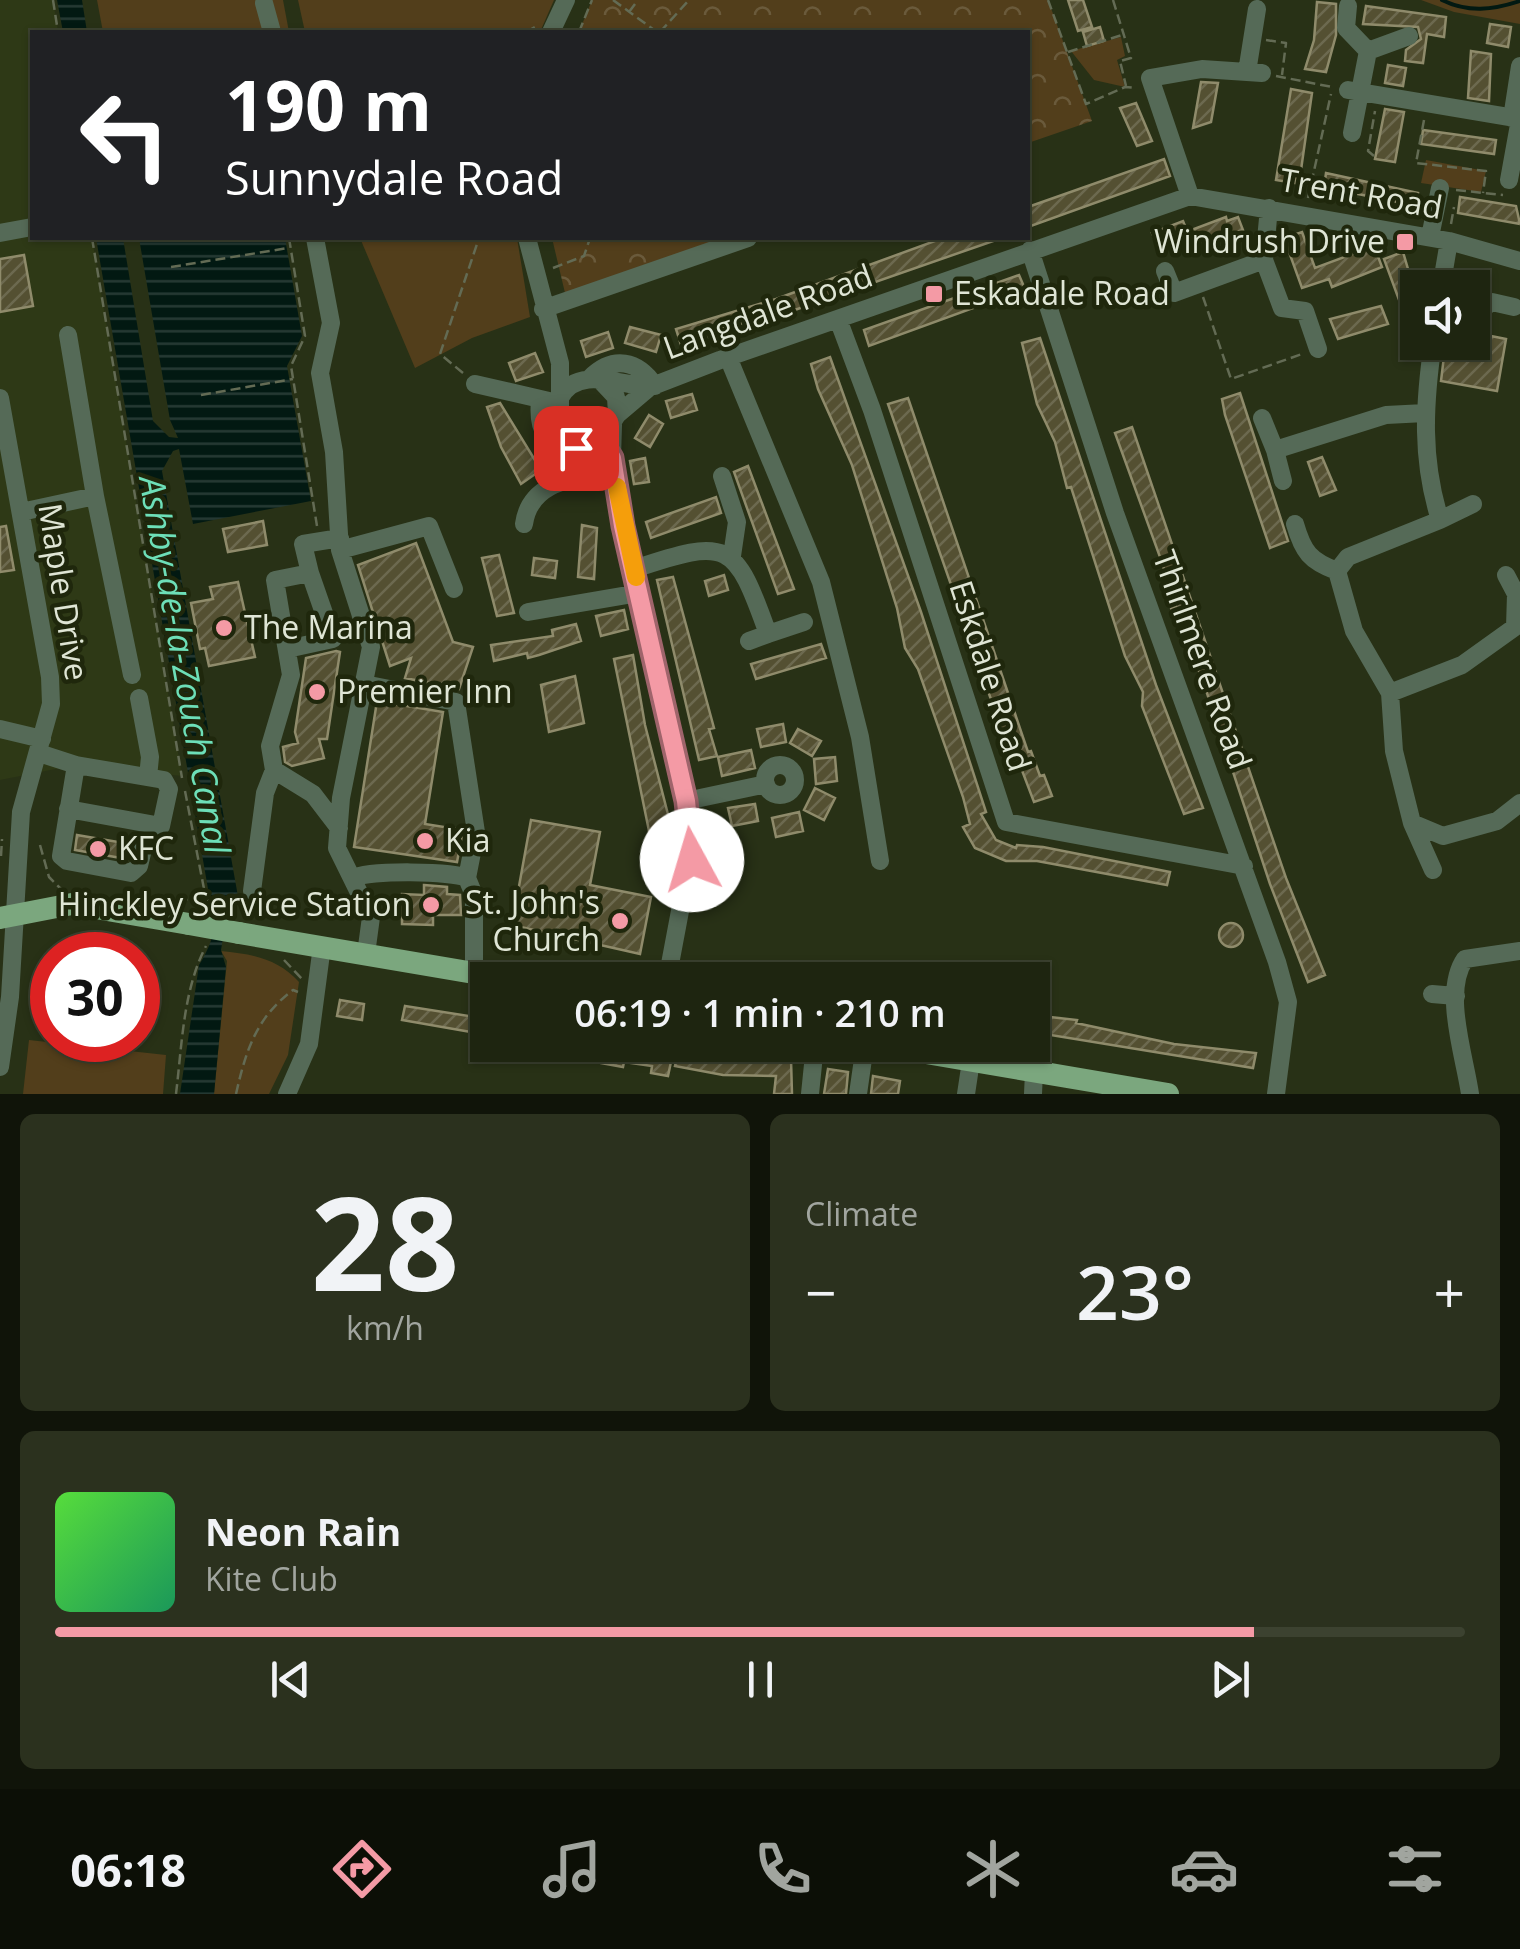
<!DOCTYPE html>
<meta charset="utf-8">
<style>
:root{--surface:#1e2510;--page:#2b311e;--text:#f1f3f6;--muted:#a1a59f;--line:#3c4230;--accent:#f49aa5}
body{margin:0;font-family:"Open Sans",sans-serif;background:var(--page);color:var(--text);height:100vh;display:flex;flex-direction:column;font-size:38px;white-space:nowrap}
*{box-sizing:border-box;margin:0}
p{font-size:32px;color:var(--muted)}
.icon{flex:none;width:55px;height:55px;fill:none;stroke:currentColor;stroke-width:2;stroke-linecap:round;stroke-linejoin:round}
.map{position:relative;height:1094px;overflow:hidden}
.details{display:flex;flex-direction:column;gap:20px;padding:20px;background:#101409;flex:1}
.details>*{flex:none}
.guide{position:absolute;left:30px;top:30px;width:1000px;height:210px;border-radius:0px;box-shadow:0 2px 8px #0004,0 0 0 2px var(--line);background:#202124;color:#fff;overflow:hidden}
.tools{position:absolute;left:1400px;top:270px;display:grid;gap:20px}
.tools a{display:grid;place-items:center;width:90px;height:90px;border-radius:0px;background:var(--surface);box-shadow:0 2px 8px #0004,0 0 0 2px var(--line);font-size:50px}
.speed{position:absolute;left:30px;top:932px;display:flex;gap:20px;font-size:50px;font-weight:700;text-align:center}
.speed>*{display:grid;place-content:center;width:130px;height:130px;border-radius:50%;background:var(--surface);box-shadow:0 2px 8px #0004,0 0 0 2px var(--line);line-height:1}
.speed .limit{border:15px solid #d22;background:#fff;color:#111}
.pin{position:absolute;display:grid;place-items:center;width:85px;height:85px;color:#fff;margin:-42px;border-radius:20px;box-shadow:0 5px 15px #0006}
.me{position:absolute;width:110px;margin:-55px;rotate:354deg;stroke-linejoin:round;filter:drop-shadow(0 0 8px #0008)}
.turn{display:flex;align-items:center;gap:35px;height:210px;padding:0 30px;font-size:45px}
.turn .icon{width:130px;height:130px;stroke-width:2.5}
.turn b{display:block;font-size:70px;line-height:85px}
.big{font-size:75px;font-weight:600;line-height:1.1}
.details .widget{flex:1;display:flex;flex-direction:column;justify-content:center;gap:15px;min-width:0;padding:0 35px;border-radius:15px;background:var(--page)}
.details .dial{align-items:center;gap:0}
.dial b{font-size:130px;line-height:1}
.song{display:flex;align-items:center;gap:30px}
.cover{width:120px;height:120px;border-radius:15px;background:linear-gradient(135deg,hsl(110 70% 55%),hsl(150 70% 35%))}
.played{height:10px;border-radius:5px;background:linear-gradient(90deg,var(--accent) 85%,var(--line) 85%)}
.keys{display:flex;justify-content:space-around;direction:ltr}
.heat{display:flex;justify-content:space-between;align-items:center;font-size:55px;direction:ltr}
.details .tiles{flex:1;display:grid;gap:20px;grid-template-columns:1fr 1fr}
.widget:last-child{grid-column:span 2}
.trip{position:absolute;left:470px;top:962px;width:580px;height:100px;border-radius:0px;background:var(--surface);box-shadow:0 2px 8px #0004,0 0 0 2px var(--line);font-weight:600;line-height:100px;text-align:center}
.dock{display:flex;height:160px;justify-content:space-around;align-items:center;background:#0c0f06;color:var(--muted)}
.dock .icon{width:70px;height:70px}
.dock .on{color:var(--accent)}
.dock b{font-size:45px;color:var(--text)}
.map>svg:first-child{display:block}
.built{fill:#2e3916}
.green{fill:#523e1b}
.park{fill:url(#park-crowns)}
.water{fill:url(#water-rules)}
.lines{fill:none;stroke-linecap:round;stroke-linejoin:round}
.stream{stroke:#021912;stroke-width:4}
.building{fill:url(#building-hatch);stroke:#8f8b6b;stroke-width:2.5}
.path{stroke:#636b54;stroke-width:2.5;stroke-dasharray:10 5;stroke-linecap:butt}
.minor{stroke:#556a57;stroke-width:18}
.major{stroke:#7ba77e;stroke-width:22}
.major-bridge{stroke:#7ba77e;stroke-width:22}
.route-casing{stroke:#9f646b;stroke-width:25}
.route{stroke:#f49aa5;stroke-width:18}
.slow{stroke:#f59e0b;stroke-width:18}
.poi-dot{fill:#f49aa5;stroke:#1f270c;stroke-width:4}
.labels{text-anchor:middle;stroke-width:9;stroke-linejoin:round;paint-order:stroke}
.street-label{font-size:32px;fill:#dfe5d5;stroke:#1f270c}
.poi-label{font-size:32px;fill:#dfe5d5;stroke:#1f270c;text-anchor:start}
.water-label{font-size:35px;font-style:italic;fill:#6ddfb8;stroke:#1f270c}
</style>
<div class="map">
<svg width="1520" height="1094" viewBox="0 0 1520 1094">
<defs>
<pattern id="park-crowns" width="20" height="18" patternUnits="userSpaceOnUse" patternTransform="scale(2.5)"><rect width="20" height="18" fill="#523e1b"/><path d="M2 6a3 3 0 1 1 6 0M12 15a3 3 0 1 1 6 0" fill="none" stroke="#6a5a3b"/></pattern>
<pattern id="water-rules" width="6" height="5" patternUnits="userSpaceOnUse" patternTransform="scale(2.5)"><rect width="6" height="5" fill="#021912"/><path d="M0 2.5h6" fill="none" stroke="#263a34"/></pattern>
<pattern id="building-hatch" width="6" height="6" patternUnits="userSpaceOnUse" patternTransform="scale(2.5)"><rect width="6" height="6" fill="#545032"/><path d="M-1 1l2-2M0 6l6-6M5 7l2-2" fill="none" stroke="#6c694f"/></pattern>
</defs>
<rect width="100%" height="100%" fill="#283116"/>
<!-- built -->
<path class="built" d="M0 0H53L58 32H32V238H92L182 776 76 765 0 780Z"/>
<!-- green -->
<path class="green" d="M97 0H283L289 32H103Z
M298 0H554L540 32H305Z
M1421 0H1520V24L1454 12Z
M1121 37 1125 56 1117 60 1125 87 1094 80 1071 51Z
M1426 160 1486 171 1481 192 1421 183Z
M360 238H517L530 317 472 338 415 368Z
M221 951C251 954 277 958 299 982L288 1055 269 1094H214L227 961Z
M29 1040 166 1055 163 1094H23Z"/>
<!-- park -->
<path class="park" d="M592 0H1048L1092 121 1028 143V32H579Z
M552 238H744L566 297Z"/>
<!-- water -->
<path class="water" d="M57 0H82L87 32H63Z
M96 238H123L153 421 169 437 178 438 170 420 139 238H285L302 336 287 366 311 501 193 524 179 449 173 451 162 471 239 902 228 908 221 950 226 967 214 1094H180L199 965C215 940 220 916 208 889Z"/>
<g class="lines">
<!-- stream -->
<path class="stream" d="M1442 0C1468 13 1493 10 1520 1"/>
</g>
<!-- building -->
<path class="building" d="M1068 0H1083L1092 27 1078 31Z
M1317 2 1336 4V35L1326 72 1305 69 1314 40Z
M1366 6 1446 17 1444 37 1427 34 1423 63 1405 61 1406 50 1421 39 1418 27 1363 24Z
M1490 24 1511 27 1508 47 1487 43Z
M1100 27 1104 41 1087 46 1083 32Z
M1471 51 1491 54 1489 101 1468 98Z
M1388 65 1406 68 1403 86 1385 83Z
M1201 82 1218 83 1213 111 1211 122 1193 128Z
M1291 89 1312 93 1301 170H1297L1295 183 1276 180Z
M1136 103 1152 141 1137 146 1120 108Z
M1385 109 1404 112 1395 162 1375 159Z
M1423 130 1496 140 1494 154 1421 144Z
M1164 159 1170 176 1028 227V207Z
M1326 173 1418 193 1416 206 1324 187Z
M1460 197 1516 206 1520 224 1458 213Z
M1226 217 1227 221 1238 217 1243 230 1233 234 1230 228 1199 243 1194 229Z
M1183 221 1189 236 1158 248 1152 233Z
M1302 232 1315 268 1374 246 1382 267 1332 287 1329 279 1302 288 1284 238Z
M943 238 996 240 789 312 750 320 682 348 676 329 776 299Z
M1403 252 1418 303 1402 308 1384 259Z
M24 255 33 306 0 312V259Z
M1019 275 1025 289 869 346 864 330Z
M1381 306 1388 324 1338 339 1330 319Z
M630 327 661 335 656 352 625 343Z
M608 332 613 348 586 357 581 341Z
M1491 336 1506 339 1497 391 1441 381 1445 348 1488 356Z
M1040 338 1156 685 1203 808 1184 814 1142 706 1143 692 1125 656 1071 487 1067 488 1055 442 1037 404 1022 343Z
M535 353 543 372 516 381 509 363Z
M830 357 921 612 986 812 981 814 996 840 1016 848 1017 845 1043 847 1170 872 1167 885 1037 861H1006L975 848 963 827 970 824 963 797 918 669 905 648 897 608 852 465 818 389 811 364Z
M1240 393 1288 541 1270 548 1225 415 1222 399Z
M692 394 697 410 671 418 666 401Z
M908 398 1028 752 1031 751 1040 776 1044 775 1052 796 1034 802 1015 752 1010 754 888 404Z
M500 403 541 470 521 484 501 447 487 407Z
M649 415 663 424 650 447 635 438Z
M1132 427 1286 878 1325 975 1308 982 1270 884 1202 678 1171 608 1176 606 1160 557 1115 433Z
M1322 457 1336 490 1320 496 1308 462Z
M645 458 649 482 634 484 630 461Z
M748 466 794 589 778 594 734 472Z
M716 497 721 513 651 538 646 522Z
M263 521 267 545 228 552 223 529Z
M582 525 597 528 594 579 578 577Z
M6 526 14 570 0 572V527Z
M416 543 453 642 473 647 459 689 405 678 411 658 390 666 358 565Z
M499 555 514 613 497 616 482 558Z
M534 558 557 561 555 578 532 575Z
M724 575 728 590 709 596 705 581Z
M673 577 714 728 709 729 717 756 699 760 657 580Z
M238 582 255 657 209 666 205 648 200 649 191 603 213 599 210 587Z
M624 610 628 629 601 636 596 616Z
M576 624 581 641 539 655 528 658 527 653 494 661 491 645 553 636 552 630Z
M821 644 826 658 756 679 751 664Z
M336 651 340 652 327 739H319L324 758 292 766 285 762 283 747 298 743 295 732 306 658Z
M633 655 645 725 671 826 649 831 614 659Z
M575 676 584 723 549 732 541 685Z
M377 701 443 712 425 824 463 830 457 862 354 847Z
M783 724 786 742 761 747 757 729Z
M798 729 821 741 812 756 790 743Z
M751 750 755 768 722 776 718 757Z
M835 757 837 781 816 784 814 759Z
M815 788 835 798 824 820 804 810Z
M755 804 758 821 732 826 728 808Z
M799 812 803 831 776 837 772 818Z
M531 820 600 832 590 885 651 897 640 954 512 925Z
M77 835 124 843 121 858 75 850Z
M424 885 447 887V894L460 895 461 915H433V925L402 924V894L424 895Z
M1219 935a12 12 0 1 1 24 0a12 12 0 1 1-24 0Z
M785 964 839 974 838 980H782Z
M340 1000 364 1004 362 1020 337 1016Z
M405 1006 488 1019V1035L402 1020Z
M1032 1015 1077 1020 1076 1023 1174 1044 1256 1053 1253 1068 1032 1032Z
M570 1045 646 1048 645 1052 672 1057 668 1076 651 1073 652 1066 624 1062 623 1067 568 1057Z
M679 1047 728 1057 751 1054 791 1059 792 1094H774L776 1076 723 1075 675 1066Z
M828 1069 848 1072 846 1094H824Z
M873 1076 900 1081 898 1094H871Z"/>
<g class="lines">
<!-- path -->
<path class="path" d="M53 0 58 32
M613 0 657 32
M1048 0 1086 104 1125 87 1136 88
M1113 0 1131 58 1120 61 1126 86
M629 12 638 0
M526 32 537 26
M579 32 592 0
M660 32 689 0
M1266 40 1286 43 1282 75
M1068 52 1122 35
M1276 76 1332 87
M1424 120 1416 163 1486 171 1483 193
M1374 156 1368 151 1375 111
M1456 190 1503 195
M1308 198 1331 94
M1451 224 1454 207
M92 238 182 778
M289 238 305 336 291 366 317 526
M171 267 288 248
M553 268 584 256 590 238
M1203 297 1231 379 1302 354
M463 373 440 354 479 238
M201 395 293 379
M185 791 205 894 213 909
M40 845 49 877 61 889
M1 856 2 839
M178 902 203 894
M284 960 302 979
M176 1094C182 1045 183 990 206 946
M236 1094C246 1050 256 1018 293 990L298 992"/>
<!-- minor -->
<path class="minor" d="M264 3 272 32
M1348 6 1346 28 1368 51 1409 36
M551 32 566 0
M1247 72 1257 9
M1348 90 1520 119 1509 180
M1512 118 1520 66
M1352 133 1368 51
M1190 196 1150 78 1202 69 1262 73
M1269 208 1264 260 1282 308 1305 311 1318 349
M0 233 32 227
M1430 237 1440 188
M315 238 331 323 320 373 334 452 340 550 371 647 341 798 337 848 371 917 366 954
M527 238 560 363V418L581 437 607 431 617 415 616 397 601 381
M1030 250 1115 513 1277 962 1288 1002 1276 1094
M1165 271 1174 293 1264 260
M1441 288 1449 241
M543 309 748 238
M1472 316 1492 302 1514 307
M838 319 872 410 1006 822 1244 866
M1433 342C1424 405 1421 459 1440 520L1348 557 1337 571 1354 631 1390 693 1394 751 1412 823 1443 836 1497 821 1520 803
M728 357 821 582 860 737 880 861
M590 378C613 355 638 360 655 386
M475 384 549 401
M0 398 50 677 51 704 21 812 10 997 0 1067
M560 398C577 365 620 385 650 387
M540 400C537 431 545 443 576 448L591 438
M617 415 650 387 720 360 1190 196 1449 241 1520 261
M1262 418 1275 450 1386 415 1425 413
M613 425 612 458 623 526 693 842 667 980
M1275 450 1283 481
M722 476 737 522 732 556
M95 496 132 675
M21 512 95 496 68 335
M1440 520 1473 504
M524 524C530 480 577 478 614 469
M1295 524C1303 552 1310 561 1337 571
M340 550 429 526 454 589
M634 569C729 537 735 541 768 634L749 641
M1506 575 1516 594 1515 627
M528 612 639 593
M768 634 804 622
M287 649 333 639 310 573
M364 684 456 702 476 832 467 878
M1390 693 1462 665 1515 627
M139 698 150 757 148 777
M0 729 42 739
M39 753 76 765 164 780 169 789 161 826 144 845 139 866 131 873 67 861 61 856 76 765
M765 780a15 15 0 1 1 30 0a15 15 0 1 1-30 0Z
M686 801 766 784
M68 809 161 826
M1412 823 1433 870
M339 828 313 794 274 770 270 746 291 675 275 580 310 573 303 544 340 538
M354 878C367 870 454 871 467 878L474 895V973
M252 891 265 793 274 770
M1432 994 1456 996
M287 1094 309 1044 322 946
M810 1094 815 1045
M858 1094 865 1045
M966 1094 971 1061
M1033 1094 1034 1072
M1470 1094C1465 1057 1442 992 1465 959L1520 951"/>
<!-- major -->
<path class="major" d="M0 918 72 904 189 924
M239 933 515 980
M879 1045 1168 1094"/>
<!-- major-bridge -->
<path class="major-bridge" d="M189 924 239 933"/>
</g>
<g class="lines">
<defs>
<path id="route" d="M576 448 598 436 612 458 623 526 686 801 692 860"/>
</defs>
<!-- route casing -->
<use href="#route" class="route-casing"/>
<!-- route -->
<use href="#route" class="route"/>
<!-- slow -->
<path class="slow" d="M617 487 636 577"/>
</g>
<!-- markers -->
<g class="poi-dot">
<rect x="1395" y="232" width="20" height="20" rx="5"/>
<rect x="924" y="284" width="20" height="20" rx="5"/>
<circle cx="224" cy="628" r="10"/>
<circle cx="317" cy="692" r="10"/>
<circle cx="425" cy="841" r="10"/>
<circle cx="98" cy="849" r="10"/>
<circle cx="431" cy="905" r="10"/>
<circle cx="620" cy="921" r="10"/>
</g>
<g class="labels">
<!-- street labels -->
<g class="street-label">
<text transform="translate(1361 194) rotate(10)" y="11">Trent Road</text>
<text transform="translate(768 312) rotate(-20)" y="11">Langdale Road</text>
<text transform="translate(63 592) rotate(81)" y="11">Maple Drive</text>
<text transform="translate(1202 660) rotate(70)" y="11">Thirlmere Road</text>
<text transform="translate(990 676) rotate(72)" y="11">Eskdale Road</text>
</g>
<!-- poi labels -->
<g class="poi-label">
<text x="1385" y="253" text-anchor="end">Windrush Drive</text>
<text x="954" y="305">Eskadale Road</text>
<text x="244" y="639">The Marina</text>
<text x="337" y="703">Premier Inn</text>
<text x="445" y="852">Kia</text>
<text x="118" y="860">KFC</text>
<text x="600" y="914" text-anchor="end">St. John's<tspan x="600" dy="37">Church</tspan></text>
<text x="411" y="916" text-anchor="end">Hinckley Service Station</text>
</g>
<!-- water labels -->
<g class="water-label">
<text transform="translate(184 665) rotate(80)" y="12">Ashby-de-la-Zouch Canal</text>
</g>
</g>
</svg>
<div class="tools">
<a><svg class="icon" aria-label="sound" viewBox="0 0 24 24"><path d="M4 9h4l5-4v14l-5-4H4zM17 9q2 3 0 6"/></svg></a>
</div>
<div class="speed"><div class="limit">30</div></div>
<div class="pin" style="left:576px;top:448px;background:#d93025"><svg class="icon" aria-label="arrive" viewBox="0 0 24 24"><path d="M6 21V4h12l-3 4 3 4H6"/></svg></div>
<svg class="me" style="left:692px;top:860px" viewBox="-20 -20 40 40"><circle r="19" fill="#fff"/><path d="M0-13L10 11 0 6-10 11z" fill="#f49aa5"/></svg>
<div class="trip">06:19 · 1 min · 210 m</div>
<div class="guide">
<div class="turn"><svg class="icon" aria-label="left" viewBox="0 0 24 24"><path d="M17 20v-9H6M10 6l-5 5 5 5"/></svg><div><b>190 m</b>Sunnydale Road</div></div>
</div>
</div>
<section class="details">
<div class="tiles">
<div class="widget dial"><b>28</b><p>km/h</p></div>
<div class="widget"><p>Climate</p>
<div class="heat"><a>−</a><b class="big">23°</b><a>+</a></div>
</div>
<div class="widget">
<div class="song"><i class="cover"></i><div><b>Neon Rain</b><p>Kite Club</p></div></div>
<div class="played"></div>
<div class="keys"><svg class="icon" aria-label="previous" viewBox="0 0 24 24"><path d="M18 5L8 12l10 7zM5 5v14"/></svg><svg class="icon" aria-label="pause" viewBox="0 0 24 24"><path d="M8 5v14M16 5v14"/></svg><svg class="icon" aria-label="next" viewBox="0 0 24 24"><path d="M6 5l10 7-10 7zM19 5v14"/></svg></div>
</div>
</div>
</section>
<nav class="dock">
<b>06:18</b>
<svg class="icon on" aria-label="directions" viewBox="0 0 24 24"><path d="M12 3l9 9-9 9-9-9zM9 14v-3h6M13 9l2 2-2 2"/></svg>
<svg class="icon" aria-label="music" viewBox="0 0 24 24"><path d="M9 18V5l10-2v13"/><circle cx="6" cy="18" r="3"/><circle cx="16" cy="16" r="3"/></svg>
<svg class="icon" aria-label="phone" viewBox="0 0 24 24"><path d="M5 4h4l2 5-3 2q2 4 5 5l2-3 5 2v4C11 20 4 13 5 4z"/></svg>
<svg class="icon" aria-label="climate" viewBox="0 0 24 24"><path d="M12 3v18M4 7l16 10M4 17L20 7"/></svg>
<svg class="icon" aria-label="car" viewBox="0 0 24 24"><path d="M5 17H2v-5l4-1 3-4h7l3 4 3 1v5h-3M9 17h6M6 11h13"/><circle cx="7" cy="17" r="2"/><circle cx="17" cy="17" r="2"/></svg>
<svg class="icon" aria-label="filters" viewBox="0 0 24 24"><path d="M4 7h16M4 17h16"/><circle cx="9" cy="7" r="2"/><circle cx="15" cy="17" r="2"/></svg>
</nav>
